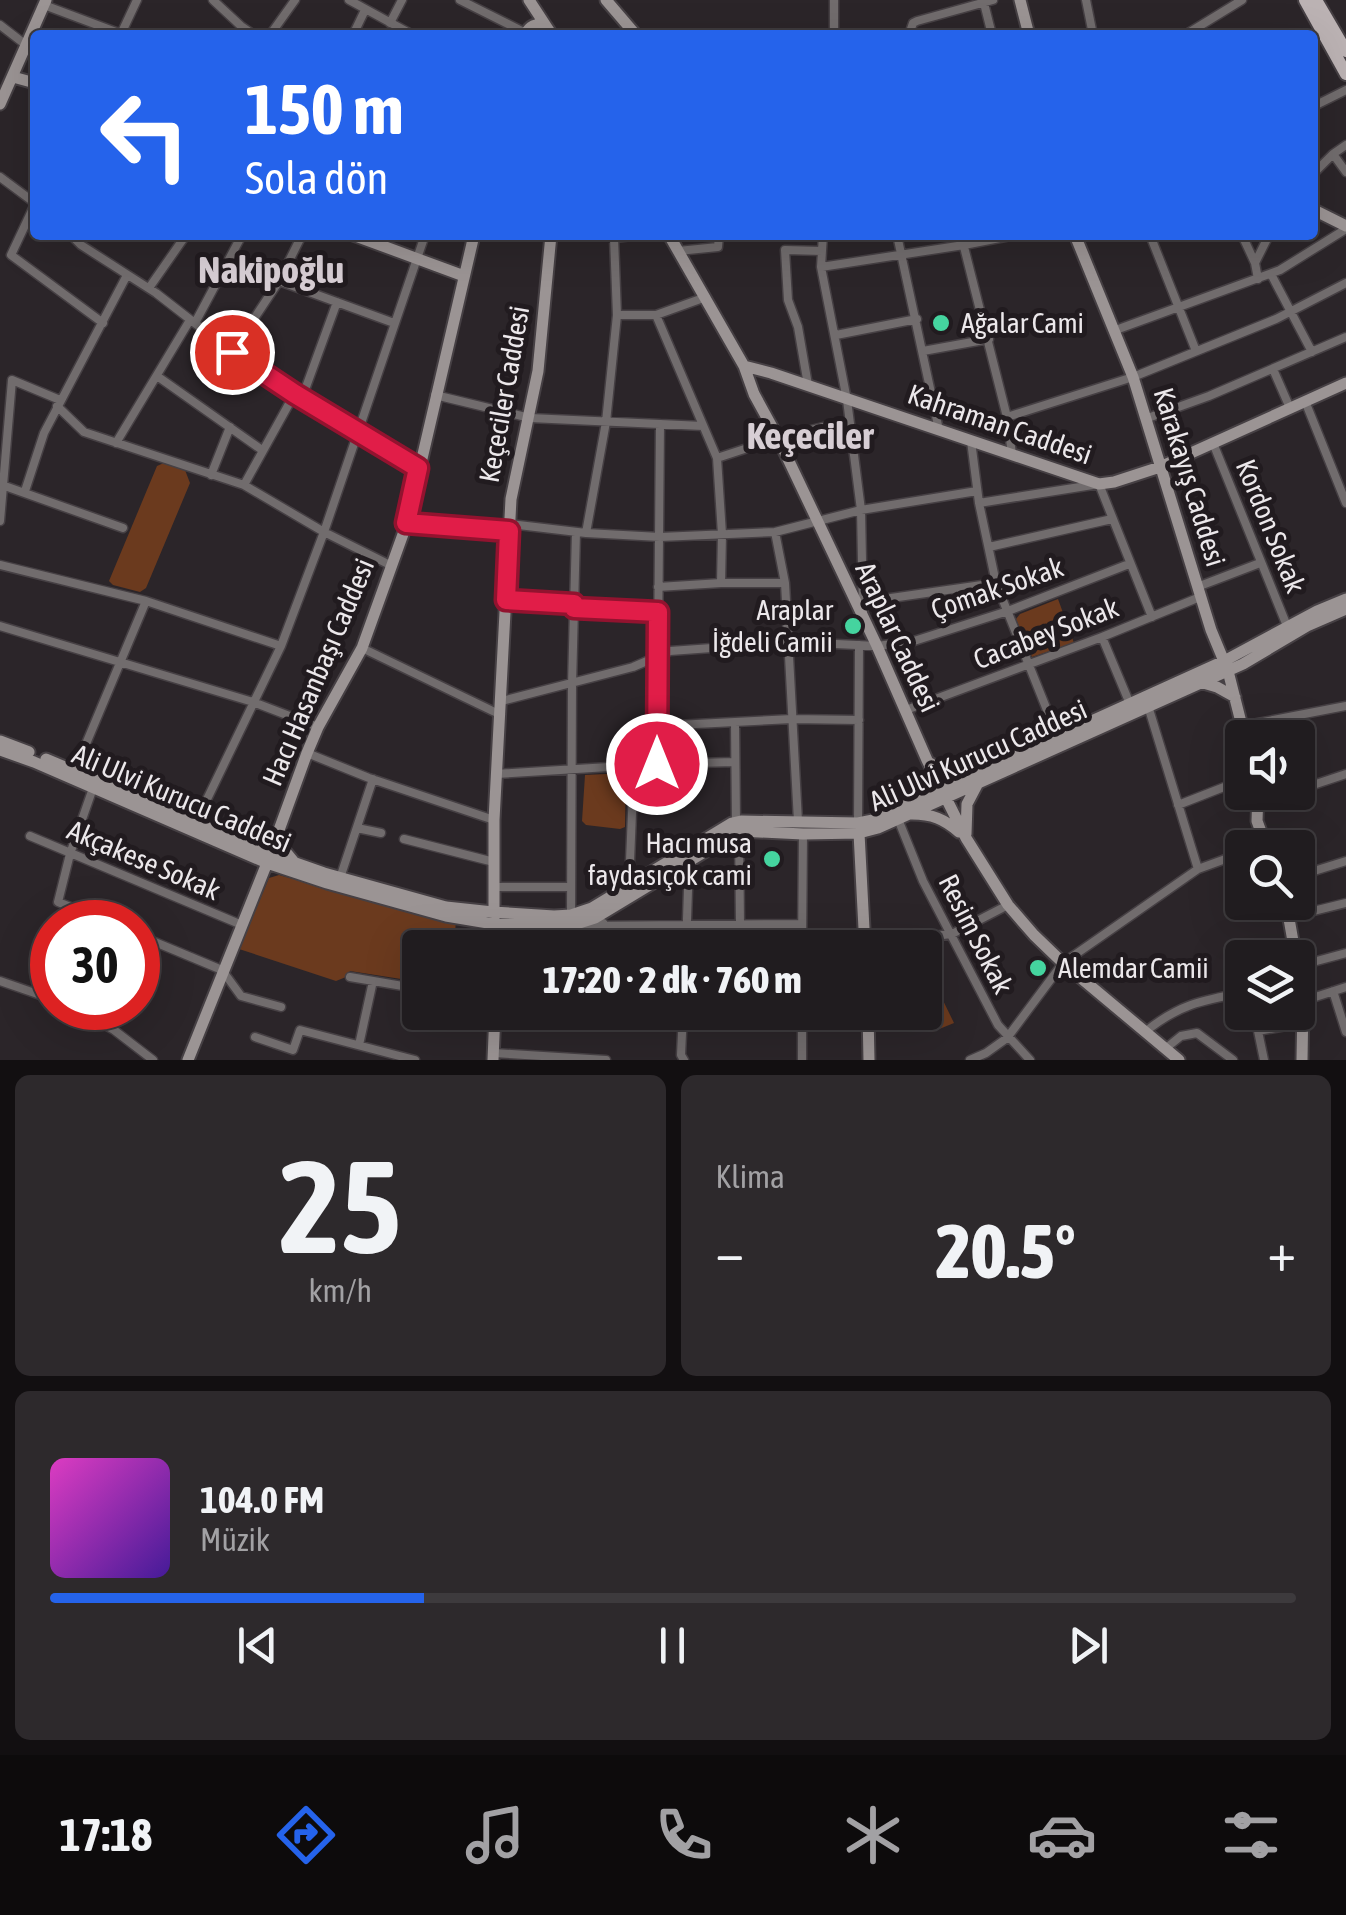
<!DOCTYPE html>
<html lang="tr">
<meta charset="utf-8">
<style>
:root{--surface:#201c1f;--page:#2d292c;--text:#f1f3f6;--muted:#a2a1a4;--line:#3d3a3d;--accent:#2563eb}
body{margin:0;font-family:"Asap Condensed",sans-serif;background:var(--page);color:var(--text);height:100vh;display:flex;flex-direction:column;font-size:38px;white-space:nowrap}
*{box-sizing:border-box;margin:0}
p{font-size:32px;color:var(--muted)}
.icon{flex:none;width:55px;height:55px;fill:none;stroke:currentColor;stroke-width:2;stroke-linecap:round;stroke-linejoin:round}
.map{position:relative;height:1060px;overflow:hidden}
.details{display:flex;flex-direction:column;gap:15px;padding:15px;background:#120f11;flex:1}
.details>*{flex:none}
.top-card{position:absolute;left:30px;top:30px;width:1288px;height:210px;border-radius:10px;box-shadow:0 10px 40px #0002,0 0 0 2px var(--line);background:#2563eb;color:#fff;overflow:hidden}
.tools{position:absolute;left:1225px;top:720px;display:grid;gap:20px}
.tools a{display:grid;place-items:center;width:90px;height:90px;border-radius:10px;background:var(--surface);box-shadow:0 10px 40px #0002,0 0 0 2px var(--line);font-size:50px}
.speed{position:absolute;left:30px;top:900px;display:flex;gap:20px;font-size:50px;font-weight:700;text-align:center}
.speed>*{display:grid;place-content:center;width:130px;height:130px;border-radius:50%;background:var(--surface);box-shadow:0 10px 40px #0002,0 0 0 2px var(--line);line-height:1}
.speed .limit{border:15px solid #d22;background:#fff;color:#111}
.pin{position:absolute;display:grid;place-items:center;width:85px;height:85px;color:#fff;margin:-42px;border:5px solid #fff;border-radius:50%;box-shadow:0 2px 10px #0007}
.me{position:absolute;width:110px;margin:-55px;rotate:0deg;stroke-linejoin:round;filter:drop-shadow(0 0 8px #0008)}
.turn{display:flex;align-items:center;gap:35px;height:210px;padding:0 50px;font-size:45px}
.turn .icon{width:130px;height:130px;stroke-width:2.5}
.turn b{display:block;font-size:70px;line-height:85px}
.big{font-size:75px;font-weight:800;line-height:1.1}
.details .tile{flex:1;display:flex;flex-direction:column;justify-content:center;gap:15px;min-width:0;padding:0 35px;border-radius:15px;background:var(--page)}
.details .dial{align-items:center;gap:0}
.dial b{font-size:130px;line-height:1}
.song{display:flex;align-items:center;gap:30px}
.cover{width:120px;height:120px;border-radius:15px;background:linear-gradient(135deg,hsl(310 70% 55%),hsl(260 70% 35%))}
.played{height:10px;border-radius:5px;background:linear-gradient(90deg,var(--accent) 30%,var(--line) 30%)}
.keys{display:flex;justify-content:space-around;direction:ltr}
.heat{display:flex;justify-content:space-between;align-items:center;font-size:55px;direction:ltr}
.details .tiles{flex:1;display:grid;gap:15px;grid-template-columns:1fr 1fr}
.tile:last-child{grid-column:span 2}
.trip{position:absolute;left:402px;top:930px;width:540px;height:100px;border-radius:10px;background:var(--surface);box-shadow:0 10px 40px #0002,0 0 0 2px var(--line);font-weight:800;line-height:100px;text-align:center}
.dock{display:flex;height:160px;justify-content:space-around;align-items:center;background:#0d0b0c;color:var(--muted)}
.dock .icon{width:70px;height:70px}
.dock .active{color:var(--accent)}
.dock b{font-size:45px;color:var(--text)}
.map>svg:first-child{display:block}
.green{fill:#6b3a1e}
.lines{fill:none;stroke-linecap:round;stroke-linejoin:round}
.street-casing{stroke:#464044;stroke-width:11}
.secondary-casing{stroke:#464044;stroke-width:15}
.primary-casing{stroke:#464044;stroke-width:16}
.street{stroke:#716c6d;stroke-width:8}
.secondary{stroke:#9b9494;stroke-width:11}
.primary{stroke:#bbb2b3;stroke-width:12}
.route-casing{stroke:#92132f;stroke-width:25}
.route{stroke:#e11d48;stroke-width:18}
.poi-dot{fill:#45d49f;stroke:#211b1f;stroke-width:4}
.labels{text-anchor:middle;stroke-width:10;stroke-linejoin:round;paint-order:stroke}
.poi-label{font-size:28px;fill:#ece8eb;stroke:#211b1f;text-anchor:start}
.street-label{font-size:28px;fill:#ece8eb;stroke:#211b1f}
.district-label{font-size:38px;font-weight:bold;fill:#d7ced4;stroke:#211b1f}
</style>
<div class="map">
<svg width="1346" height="1060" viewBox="0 0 1346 1060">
<rect width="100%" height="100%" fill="#2b2529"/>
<!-- green -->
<path class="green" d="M166 462 185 470 190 483 146 588 140 592 113 585 109 581 157 466Z
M1058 599 1074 643 1032 657 1016 619 1020 614Z
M626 773 625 827 620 829 586 825 582 821 585 775Z
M279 875 397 908 456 920 454 947 420 948V982L350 971 346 977 336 981 239 949 269 878Z
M932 981 935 984 954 1023 932 1032H915L914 1013 925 1012V982Z"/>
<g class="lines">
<defs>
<path id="street" d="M213 0 241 26 254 35
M349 0 413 35
M460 0 526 33
M1086 0 1093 35
M984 3 992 35
M44 5 124 35
M390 23 402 0
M0 25 26 45
M121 34 137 0
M270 35 295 0
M353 35 365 10
M834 35V0
M909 35 913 23 917 21 993 0
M1185 35 1242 0
M1312 107 1346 90
M1333 154 1346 172
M1312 175 1333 154 1346 145
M0 177 35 203
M35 204 11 255 103 323
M71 235 81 245 156 293 232 352 295 393 418 468
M605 235 614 238 641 235
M823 235 821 267 847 400 861 510 863 612
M897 235 939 430
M961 235 1007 417 1012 454
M1150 235 1196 351
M1242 235 1255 263
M678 251 718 247 719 235
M821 267 964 245 1015 235
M1271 274 1312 352
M1258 279 1255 263 1269 235
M279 281 394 323
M149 288 186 235
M617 315H656L706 297
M656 315 717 458 722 534 721 583
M195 323 242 235
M1113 331 1280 270 1346 229
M836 335 917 319
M923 351 989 339
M232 352 279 281 302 235
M1273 369 1290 408
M157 376 262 450
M808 385 798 327 788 300 785 250 822 251
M435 395 530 418 703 426
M302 398 337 302
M1305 401 1346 503
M57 406 84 432 244 485 324 532 392 566
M1007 417 1133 377 1276 319 1346 283
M1145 419 1209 396 1346 337
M971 441 979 503 996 583 1057 735
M116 443 190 320
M1213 443 1287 626
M717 458 778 438 848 421
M211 475 230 427
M2 485 123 528
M244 485 295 393
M25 491 44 433 127 275
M979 503 1099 484 1152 617
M0 521 12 380 60 400
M407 523 509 531
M510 524 586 533 660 537 775 532 861 510 977 491
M775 532 785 583 798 821
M586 533 606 422 617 315 614 238
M989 547 1112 519
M0 565 146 601 281 646
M658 587 721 583H785
M1197 587 1260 563
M506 601 574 604
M863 602 996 583
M574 608 658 612
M0 626 253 702 318 727
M1102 637 1130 704
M362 648 501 715
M502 701 633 667 670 651 795 642 877 646 914 641 1008 611 1129 564
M1148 706 1198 869
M906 710 1102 637 1200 597
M735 722 736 822
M657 726 792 719 859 720
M1242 726 1346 706
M307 753 369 778 494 820
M657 764 660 424
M75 770 146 601
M496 774 657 764 734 762
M93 788 70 854 58 902 108 922
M1298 790 1346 774
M1259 803 1289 792
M1178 805 1242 780
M898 819 923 881 998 1025 1030 1060
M196 822 281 646 324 532 425 235
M858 823 859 645
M357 828 381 833
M739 831 740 924
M30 836 242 925
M404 839 494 862
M1298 876 1346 861
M340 878 373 779
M629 885 634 765
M493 887H571
M571 915 572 685 576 532
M1289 917 1346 903
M580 926 802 924
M138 935 222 970 241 996 281 1007
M865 943 952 934 1008 905
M602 948 603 923
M686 948 689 861
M802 948 803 834
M1298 966 1346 953
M350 977 420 989
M0 981 52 999
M1333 991 1346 1032
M1303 1001 1346 987
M74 1008 114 1030 153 1060
M683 1012 681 1055 684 1060
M802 1012V1060
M1145 1032C1178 1005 1202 1000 1242 993
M255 1037 293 1050 300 1030 415 1060
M359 1045 373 981
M1165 1049 1181 1036 1197 1033 1233 1060
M494 1053 606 1060
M970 1060 986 1053 1007 1038 1063 963 1198 869 1242 853
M1264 1060 1258 1031 1303 1023"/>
<path id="secondary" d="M529 0 546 26
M606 0 636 35
M1020 0 1029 35
M525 35C529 26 536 22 546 26L552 35
M13 77 35 83
M0 104 46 0
M1312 209 1346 226
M353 235 464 276
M669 235 744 366 754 394 778 438 877 646 927 760 966 838 1008 905 1034 935 1063 963 1179 1060
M1075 235 1133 377 1211 630 1228 671 1245 738
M744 366 771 373 1099 484 1114 482 1160 467 1346 383
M1200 682 1217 687 1235 697
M0 741 29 752
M0 750 34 762 267 863 327 883 446 916 494 924 570 926 595 918 739 831 803 834 859 833 878 828 1243 664 1307 626 1346 609
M46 759 270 854 324 873 446 907 493 912 554 916 571 915 592 908 732 823 741 821 858 823 873 820 1224 661 1317 611 1346 599
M930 763 947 774 967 779
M1258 792 1257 821 1267 848
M912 814C932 814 944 819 959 832
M859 833 865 948
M966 834 967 804 977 785
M250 845 264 842 278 832 285 851 294 862
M1286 902 1296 958
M494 948V820L511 499 538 371 551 235
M1298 968 1303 1001 1302 1060
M868 1012 869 1060
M188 1060 267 863 307 753 318 727 362 648 407 523 474 235
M493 1060 495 1012"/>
<path id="primary" d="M1305 0 1346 74
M1316 0 1346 51"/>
</defs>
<!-- street casing -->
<use href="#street" class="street-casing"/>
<!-- secondary casing -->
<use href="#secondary" class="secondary-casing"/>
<!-- primary casing -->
<use href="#primary" class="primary-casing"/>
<!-- street -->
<use href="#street" class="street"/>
<!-- secondary -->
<use href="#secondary" class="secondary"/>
<!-- primary -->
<use href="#primary" class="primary"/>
</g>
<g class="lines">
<defs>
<path id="route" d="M232 352 295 394 418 468 406 523 509 531 506 600 574 604V608L658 612 657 764"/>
</defs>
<!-- route casing -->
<use href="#route" class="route-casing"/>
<!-- route -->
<use href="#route" class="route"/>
</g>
<!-- markers -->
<g class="poi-dot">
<circle cx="941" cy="323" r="10"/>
<circle cx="853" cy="626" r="10"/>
<circle cx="772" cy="859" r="10"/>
<circle cx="1038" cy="968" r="10"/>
</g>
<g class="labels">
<!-- poi labels -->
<g class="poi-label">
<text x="961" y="333">Ağalar Cami</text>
<text x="833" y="620" text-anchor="end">Araplar<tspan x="833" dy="32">İğdeli Camii</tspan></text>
<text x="752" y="853" text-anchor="end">Hacı musa<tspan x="752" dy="32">faydasıçok cami</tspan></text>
<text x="1058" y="978">Alemdar Camii</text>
</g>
<!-- street labels -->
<g class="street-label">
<text transform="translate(504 394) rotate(-80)" y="10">Keçeciler Caddesi</text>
<text transform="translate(1000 424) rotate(19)" y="10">Kahraman Caddesi</text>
<text transform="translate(1190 477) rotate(73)" y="10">Karakayış Caddesi</text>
<text transform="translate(1271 526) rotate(68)" y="10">Kordon Sokak</text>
<text transform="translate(997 588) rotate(-19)" y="10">Çomak Sokak</text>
<text transform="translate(1046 633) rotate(-21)" y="10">Cacabey Sokak</text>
<text transform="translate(898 637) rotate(65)" y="10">Araplar Caddesi</text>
<text transform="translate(318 672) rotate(-67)" y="10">Hacı Hasanbaşı Caddesi</text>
<text transform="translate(978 755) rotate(-24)" y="10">Ali Ulvi Kurucu Caddesi</text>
<text transform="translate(182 798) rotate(23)" y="10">Ali Ulvi Kurucu Caddesi</text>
<text transform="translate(144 860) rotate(23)" y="10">Akçakese Sokak</text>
<text transform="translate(976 934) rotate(63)" y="10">Resim Sokak</text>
</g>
<!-- district labels -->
<g class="district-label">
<text x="271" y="283">Nakipoğlu</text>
<text x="810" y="449">Keçeciler</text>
</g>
</g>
</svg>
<div class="tools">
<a><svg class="icon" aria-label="sound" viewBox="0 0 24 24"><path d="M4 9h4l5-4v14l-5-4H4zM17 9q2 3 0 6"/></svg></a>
<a><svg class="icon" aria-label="search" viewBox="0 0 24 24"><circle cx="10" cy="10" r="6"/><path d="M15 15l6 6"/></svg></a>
<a><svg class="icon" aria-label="layers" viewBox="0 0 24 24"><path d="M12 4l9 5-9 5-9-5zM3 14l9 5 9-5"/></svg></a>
</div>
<div class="speed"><div class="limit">30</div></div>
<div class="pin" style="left:232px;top:352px;background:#d93025"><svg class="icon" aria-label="arrive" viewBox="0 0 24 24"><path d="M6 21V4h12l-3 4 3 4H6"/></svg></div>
<svg class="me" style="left:657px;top:764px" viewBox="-20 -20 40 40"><circle r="17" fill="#e11d48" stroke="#fff" stroke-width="3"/><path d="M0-11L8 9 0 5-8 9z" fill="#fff"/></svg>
<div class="trip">17:20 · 2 dk · 760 m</div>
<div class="top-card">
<div class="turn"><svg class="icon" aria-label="left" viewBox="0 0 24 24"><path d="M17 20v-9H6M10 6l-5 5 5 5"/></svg><div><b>150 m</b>Sola dön</div></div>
</div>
</div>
<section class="details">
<div class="tiles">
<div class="tile dial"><b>25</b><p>km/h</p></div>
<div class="tile"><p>Klima</p>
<div class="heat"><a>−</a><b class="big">20.5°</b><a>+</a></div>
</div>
<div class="tile">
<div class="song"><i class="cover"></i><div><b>104.0 FM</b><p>Müzik</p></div></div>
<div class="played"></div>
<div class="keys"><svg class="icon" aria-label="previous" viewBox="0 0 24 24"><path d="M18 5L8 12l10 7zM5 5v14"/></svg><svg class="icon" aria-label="pause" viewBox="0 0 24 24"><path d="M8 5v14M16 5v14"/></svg><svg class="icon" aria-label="next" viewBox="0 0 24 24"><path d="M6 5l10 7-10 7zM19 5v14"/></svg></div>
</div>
</div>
</section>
<nav class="dock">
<b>17:18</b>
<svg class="icon active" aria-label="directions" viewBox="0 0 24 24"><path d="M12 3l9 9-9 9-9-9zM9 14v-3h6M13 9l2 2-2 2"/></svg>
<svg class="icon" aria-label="music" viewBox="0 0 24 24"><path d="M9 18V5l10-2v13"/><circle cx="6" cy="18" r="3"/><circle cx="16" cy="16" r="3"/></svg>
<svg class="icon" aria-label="phone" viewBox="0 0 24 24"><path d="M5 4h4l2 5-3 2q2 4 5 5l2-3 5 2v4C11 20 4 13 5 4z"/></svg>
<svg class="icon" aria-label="climate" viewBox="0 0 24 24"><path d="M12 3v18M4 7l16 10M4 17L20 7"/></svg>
<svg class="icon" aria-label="car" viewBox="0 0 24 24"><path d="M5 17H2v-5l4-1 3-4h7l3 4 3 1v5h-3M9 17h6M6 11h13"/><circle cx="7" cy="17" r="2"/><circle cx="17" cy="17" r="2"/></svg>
<svg class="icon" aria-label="filters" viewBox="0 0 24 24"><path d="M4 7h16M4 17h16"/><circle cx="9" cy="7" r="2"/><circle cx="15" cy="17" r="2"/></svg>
</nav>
